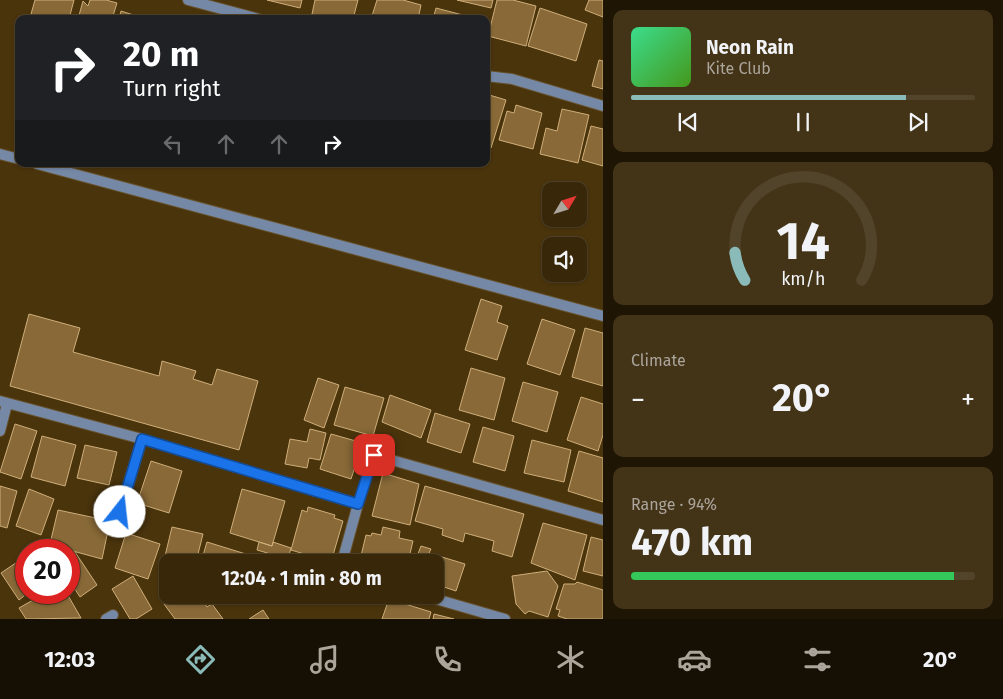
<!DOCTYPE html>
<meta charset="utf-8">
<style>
:root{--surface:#382709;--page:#433317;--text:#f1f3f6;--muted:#aba59c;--line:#52442a;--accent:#8bbbb9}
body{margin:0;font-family:"Fira Sans",sans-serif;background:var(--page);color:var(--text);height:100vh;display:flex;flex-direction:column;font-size:19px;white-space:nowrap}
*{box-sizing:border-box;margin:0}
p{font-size:16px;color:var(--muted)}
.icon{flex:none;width:28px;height:28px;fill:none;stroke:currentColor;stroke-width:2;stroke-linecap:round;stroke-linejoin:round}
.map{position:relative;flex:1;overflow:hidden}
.details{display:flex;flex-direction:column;gap:10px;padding:10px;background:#1f1505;width:400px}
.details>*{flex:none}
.hud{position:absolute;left:15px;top:15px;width:475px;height:152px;border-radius:10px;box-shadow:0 1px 4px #0004,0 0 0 1px var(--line);background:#202124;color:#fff;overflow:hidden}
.needle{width:32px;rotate:52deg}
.tools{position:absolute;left:542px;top:182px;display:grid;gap:10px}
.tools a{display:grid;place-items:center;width:45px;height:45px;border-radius:10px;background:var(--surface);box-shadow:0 1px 4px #0004,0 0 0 1px var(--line);font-size:25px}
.speed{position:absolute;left:15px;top:539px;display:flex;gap:10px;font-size:25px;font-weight:700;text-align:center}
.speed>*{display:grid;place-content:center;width:65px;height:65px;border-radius:50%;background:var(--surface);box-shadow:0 1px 4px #0004,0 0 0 1px var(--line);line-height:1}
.speed .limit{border:8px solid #d22;background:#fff;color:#111}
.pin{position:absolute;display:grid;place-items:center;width:42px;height:42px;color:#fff;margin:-21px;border-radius:10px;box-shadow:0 2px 8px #0006}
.me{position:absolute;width:55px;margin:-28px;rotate:16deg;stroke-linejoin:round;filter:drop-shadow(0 0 4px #0008)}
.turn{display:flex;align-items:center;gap:18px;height:105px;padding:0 25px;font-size:22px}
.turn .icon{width:65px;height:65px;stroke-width:2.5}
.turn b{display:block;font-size:35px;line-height:42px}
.lanes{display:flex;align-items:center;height:48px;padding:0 25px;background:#0003;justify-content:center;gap:25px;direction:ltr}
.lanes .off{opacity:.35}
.big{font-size:38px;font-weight:700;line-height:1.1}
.details .tile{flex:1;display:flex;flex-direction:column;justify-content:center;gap:8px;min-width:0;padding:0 18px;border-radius:10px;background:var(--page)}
.details .dial{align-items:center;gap:0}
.dial svg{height:130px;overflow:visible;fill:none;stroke:var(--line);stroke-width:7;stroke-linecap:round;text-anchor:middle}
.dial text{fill:var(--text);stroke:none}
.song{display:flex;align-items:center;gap:15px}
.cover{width:60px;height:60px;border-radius:8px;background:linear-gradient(135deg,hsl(150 70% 55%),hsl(100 70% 35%))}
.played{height:5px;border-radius:2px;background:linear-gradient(90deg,var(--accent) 80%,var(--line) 80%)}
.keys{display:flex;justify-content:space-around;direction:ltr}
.heat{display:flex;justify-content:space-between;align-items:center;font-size:28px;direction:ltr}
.charge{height:8px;border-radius:4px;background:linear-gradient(90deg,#34c759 94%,var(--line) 0)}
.trip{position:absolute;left:159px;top:554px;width:285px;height:50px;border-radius:10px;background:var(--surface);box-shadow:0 1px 4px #0004,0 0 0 1px var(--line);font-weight:700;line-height:50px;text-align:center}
.tabs{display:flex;height:80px;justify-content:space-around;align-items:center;background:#161004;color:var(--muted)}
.tabs .icon{width:35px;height:35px}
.tabs .current{color:var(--accent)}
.tabs b{font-size:22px;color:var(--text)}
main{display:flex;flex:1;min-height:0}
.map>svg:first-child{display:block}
.building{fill:#886937;stroke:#cfae7a}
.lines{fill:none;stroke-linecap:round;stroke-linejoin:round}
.lane-casing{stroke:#66512c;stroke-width:12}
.street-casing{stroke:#66512c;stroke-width:12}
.lane{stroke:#7589a7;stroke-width:10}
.street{stroke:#7589a7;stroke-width:10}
.route-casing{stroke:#114b97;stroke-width:12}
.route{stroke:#1a73e8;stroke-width:9}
</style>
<main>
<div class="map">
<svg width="603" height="619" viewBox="0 0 603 619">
<rect width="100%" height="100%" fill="#4a340c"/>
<!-- building -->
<path class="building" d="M35 0H74L69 19H48L31 14Z
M90 0H106L117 3 112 19H78L83 1 88 6Z
M267 0H302L300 8Z
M315 0H358L353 19H335L312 14Z
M377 0H403L421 5 418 19H371Z
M457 0H493L491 8Z
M497 0H513L536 6 526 46 488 36Z
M589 0H603V17L585 10Z
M436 8 478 19H433Z
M540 8 587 24 576 61 528 46Z
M121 11 146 19H119Z
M599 60 603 61V89L592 86Z
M486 94 506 100 491 148 486 146Z
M516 105 542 113 533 149 499 140 507 111 514 113Z
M562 109 589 115 578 163 540 154 546 128 557 131Z
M591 126 603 129V166L582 160Z
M481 299 502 306 497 322 508 326 497 360 465 350Z
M29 314 80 328 73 352 159 376 162 361 196 371 193 379 212 385 217 369 258 381 239 450 10 386Z
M542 319 575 330 560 375 527 364Z
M585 328 603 333V386L572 377Z
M471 368 505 378 494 420 459 410Z
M318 378 339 385 324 428 304 420Z
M523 382 558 392 547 432 512 421Z
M345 387 384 398 373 436 334 425Z
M390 395 431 410 421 438 382 422Z
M581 397 603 404V435L598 451 567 440Z
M435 413 470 424 461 453 427 442Z
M15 424 37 431 21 479 0 472Z
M483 427 514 436 505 471 473 462Z
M310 429 326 433 320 460 309 458 307 468 285 464 290 439 307 442Z
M331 434 363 443 351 479 320 469Z
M42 436 76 445 65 486 31 477Z
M532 440 571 450 564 482 524 473Z
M85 445 117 452 109 485 77 478Z
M579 451 603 458V502L568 491Z
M151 461 182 471 169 513 137 503Z
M383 473 419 484 410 525 372 516Z
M0 486 17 491 7 528 0 526Z
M425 486 524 514 512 557 492 551 494 541 465 533 463 542 442 535 443 529 415 521Z
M29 489 54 499 41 535 16 526Z
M242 489 285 501 272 546 230 533Z
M308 507 335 515 334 518 343 521 331 562 291 550 302 510 307 512Z
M58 510 110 521 102 559 69 550 49 548Z
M543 523 587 535 575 580 531 563Z
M172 527 203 534 196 562H169L170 557 165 556Z
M383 527 400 531 399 538 413 541 408 562H367L368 561 360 560 366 535 371 536 372 533 381 535Z
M126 533 160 544 148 579 115 568Z
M591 537 603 540V576L583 571Z
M207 542 262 559 261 562H201Z
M259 542 272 546 273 542 291 548 288 559 257 550Z
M421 546 431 549 429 553 465 564 456 591 435 584V562H415Z
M75 552 97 585 80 597 69 580V556Z
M265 554 295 562H263Z
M26 556V592H29L19 600 1 573Z
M547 571 558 586 548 617 529 611 525 614 516 604 512 576Z
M133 576 152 609 136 619H130L112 589Z
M577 582 603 590V619H567L558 616 560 610 556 609 564 584H575Z
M47 592H66L81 618 26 619 19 608Z
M177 595H186L190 600 199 595 207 607 212 604 223 619H175L164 604Z
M254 595H277L276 601Z
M279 595H306L304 602Z
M389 599 431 612 429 619H382Z
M263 610 269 619H249Z
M434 614 454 619H433Z"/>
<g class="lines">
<defs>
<path id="lane" d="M188 0 259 19
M486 76 512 79 603 106
M0 431 7 404
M99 506 120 512 142 439
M106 619 113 615"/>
<path id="street" d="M0 154 19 159
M37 164 603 316
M0 401 142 439 358 504
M342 562 358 504 374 455 603 520
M422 595 505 619"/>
</defs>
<!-- lane casing -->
<use href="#lane" class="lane-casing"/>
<!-- street casing -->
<use href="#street" class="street-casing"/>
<!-- lane -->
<use href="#lane" class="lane"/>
<!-- street -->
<use href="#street" class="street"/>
</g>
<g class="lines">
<defs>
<path id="route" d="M120 512 142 439 358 504 374 455"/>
</defs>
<!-- route casing -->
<use href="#route" class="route-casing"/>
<!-- route -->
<use href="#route" class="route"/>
</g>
</svg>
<div class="tools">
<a><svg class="needle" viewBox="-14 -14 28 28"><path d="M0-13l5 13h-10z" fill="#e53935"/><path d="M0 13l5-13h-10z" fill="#aba59c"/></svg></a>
<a><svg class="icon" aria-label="sound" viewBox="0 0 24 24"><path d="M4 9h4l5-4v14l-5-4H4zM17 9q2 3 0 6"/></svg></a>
</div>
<div class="speed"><div class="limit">20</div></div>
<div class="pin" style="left:374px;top:455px;background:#d93025"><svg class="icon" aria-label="arrive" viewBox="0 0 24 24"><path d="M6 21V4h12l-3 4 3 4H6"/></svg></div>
<svg class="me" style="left:120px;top:512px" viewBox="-20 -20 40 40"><circle r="19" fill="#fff"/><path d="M0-13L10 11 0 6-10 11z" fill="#1a73e8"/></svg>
<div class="trip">12:04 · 1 min · 80 m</div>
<div class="hud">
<div class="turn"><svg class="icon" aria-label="right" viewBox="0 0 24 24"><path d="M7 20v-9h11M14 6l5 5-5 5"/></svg><div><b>20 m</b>Turn right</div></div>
<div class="lanes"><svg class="icon off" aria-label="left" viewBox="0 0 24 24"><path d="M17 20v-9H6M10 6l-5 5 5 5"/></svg><svg class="icon off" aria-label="ahead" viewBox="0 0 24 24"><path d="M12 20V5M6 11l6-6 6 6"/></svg><svg class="icon off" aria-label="ahead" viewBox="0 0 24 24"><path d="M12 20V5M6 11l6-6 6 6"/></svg><svg class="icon" aria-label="right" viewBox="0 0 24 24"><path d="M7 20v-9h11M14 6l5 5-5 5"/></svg></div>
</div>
</div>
<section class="details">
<div class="tile">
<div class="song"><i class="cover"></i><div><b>Neon Rain</b><p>Kite Club</p></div></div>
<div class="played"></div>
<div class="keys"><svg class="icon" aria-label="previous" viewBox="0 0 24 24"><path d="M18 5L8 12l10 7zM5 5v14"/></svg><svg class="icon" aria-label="pause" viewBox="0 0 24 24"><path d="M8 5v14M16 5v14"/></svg><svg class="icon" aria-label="next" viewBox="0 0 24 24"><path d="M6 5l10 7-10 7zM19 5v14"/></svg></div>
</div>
<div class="tile dial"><svg viewBox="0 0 100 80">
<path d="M14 69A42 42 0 1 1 86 69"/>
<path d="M14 69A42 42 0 0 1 8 52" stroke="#8bbbb9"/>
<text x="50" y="56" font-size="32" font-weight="700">14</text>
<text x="50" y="72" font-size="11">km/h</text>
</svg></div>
<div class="tile"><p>Climate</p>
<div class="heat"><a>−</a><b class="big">20°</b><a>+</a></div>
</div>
<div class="tile"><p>Range · 94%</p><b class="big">470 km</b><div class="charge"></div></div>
</section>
</main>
<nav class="tabs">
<b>12:03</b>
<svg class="icon current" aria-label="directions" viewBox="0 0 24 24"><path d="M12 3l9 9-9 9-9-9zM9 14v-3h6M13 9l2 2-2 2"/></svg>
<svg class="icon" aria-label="music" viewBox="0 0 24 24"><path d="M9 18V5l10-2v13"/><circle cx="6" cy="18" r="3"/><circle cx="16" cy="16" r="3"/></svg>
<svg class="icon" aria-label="phone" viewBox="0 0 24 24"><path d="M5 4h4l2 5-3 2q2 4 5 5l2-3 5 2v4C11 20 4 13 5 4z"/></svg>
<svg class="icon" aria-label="climate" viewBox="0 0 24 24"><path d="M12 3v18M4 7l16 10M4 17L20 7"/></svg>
<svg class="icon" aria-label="car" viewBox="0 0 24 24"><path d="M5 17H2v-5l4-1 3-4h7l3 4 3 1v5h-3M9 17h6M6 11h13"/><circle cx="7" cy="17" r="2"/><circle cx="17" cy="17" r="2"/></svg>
<svg class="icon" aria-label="filters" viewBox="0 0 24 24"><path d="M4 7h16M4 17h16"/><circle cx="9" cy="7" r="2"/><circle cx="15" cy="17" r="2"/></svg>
<b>20°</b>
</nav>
